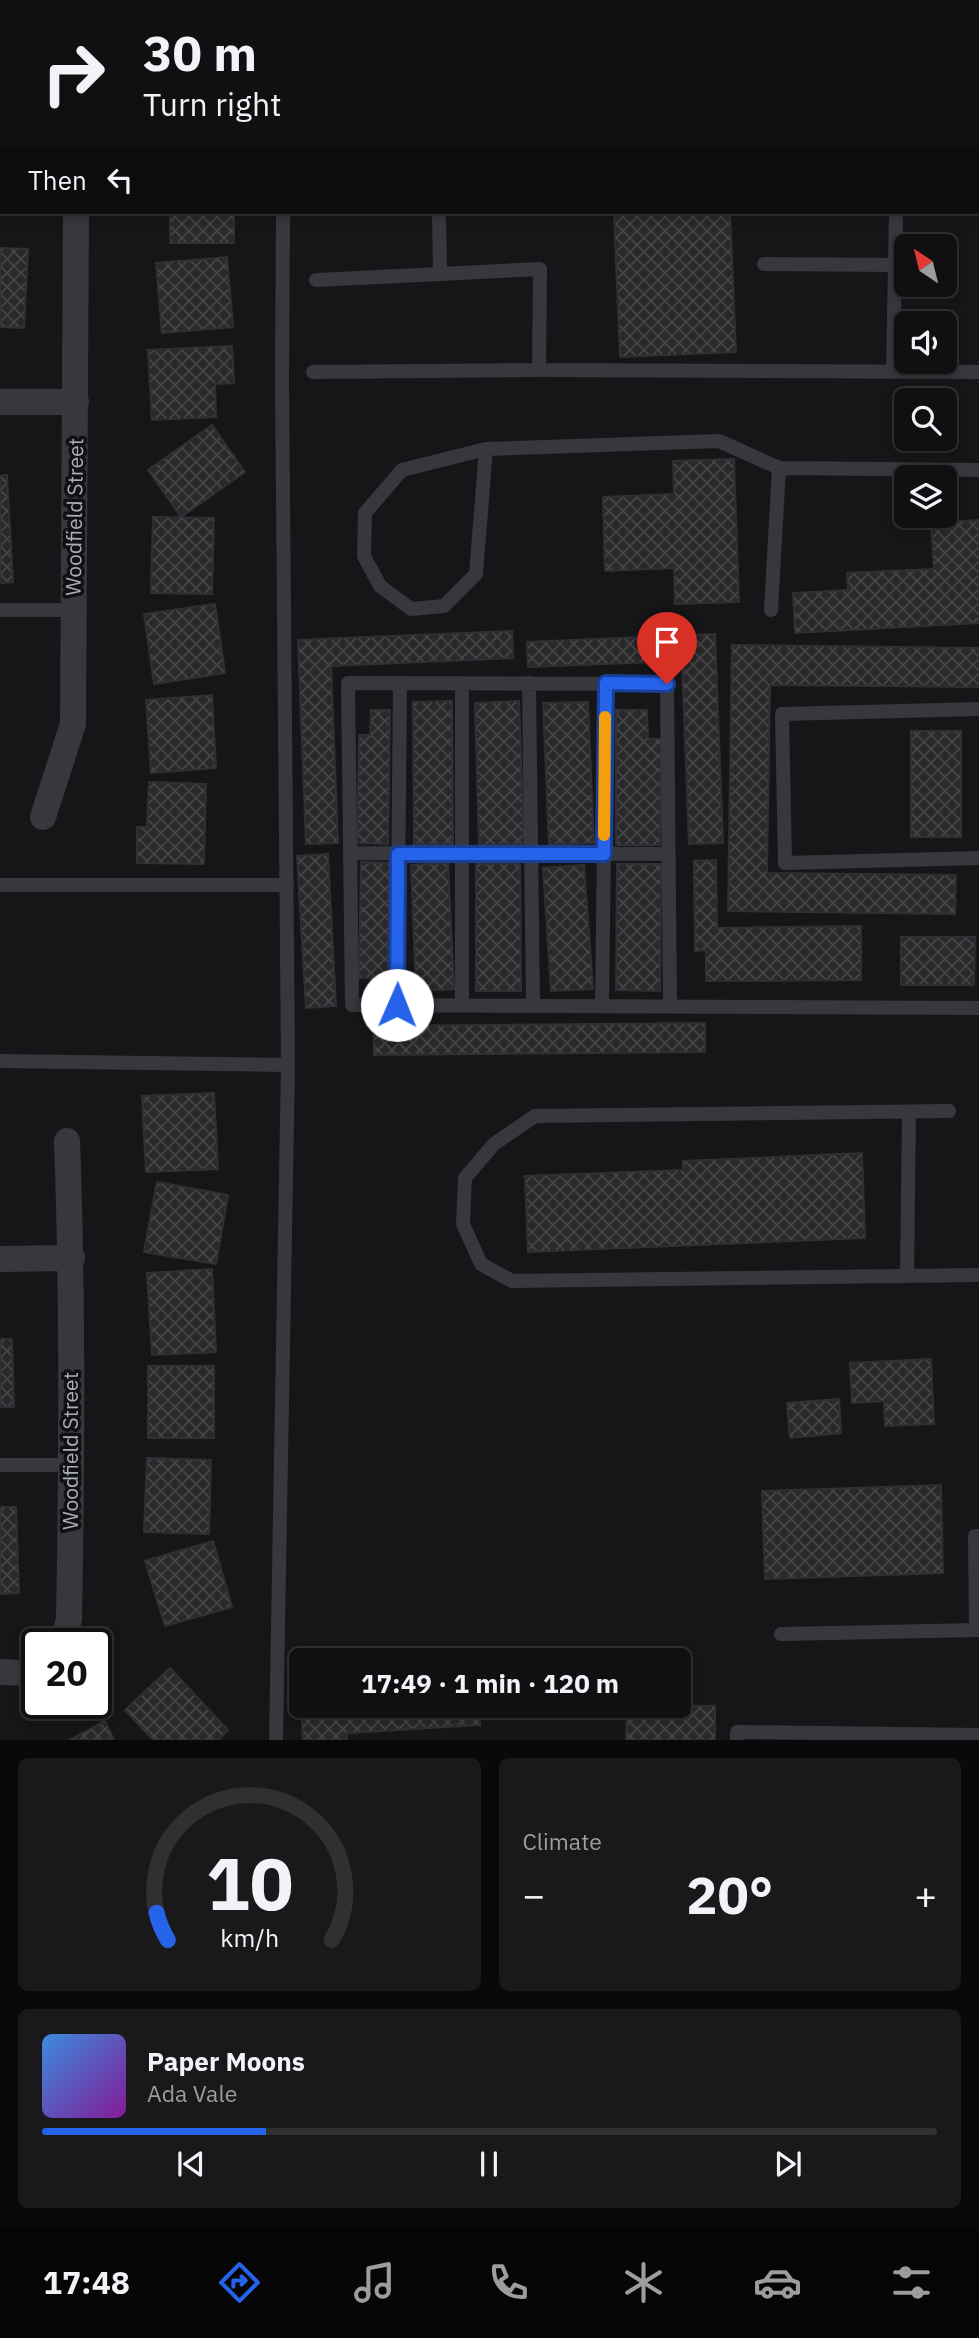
<!DOCTYPE html>
<meta charset="utf-8">
<style>
:root{--surface:#101012;--page:#19191b;--text:#f1f3f6;--muted:#9c9d9f;--line:#303032;--accent:#2563eb}
body{margin:0;font-family:"IBM Plex Sans",sans-serif;background:var(--page);color:var(--text);height:100vh;display:flex;flex-direction:column;font-size:26px;white-space:nowrap}
*{box-sizing:border-box;margin:0}
p{font-size:23px;color:var(--muted)}
.icon{flex:none;width:38px;height:38px;fill:none;stroke:currentColor;stroke-width:2;stroke-linecap:round;stroke-linejoin:round}
.map{position:relative;height:1740px;overflow:hidden}
.side{display:flex;flex-direction:column;gap:18px;padding:18px;background:#09090a;flex:1}
.side>*{flex:none}
.banner{position:absolute;left:0px;top:0px;width:980px;height:214px;box-shadow:0 4px 10px #0003,0 0 0 2px var(--line);background:#101012;color:var(--text);overflow:hidden}
.needle{width:46px;rotate:325deg}
.tools{position:absolute;left:894px;top:234px;display:grid;gap:14px}
.tools a{display:grid;place-items:center;width:63px;height:63px;border-radius:10px;background:var(--surface);box-shadow:0 4px 10px #0003,0 0 0 2px var(--line);font-size:35px}
.speed{position:absolute;left:21px;top:1628px;display:flex;gap:14px;font-size:35px;font-weight:700;text-align:center}
.speed>*{display:grid;place-content:center;width:91px;height:91px;border-radius:50%;background:var(--surface);box-shadow:0 4px 10px #0003,0 0 0 2px var(--line);line-height:1}
.speed .limit{border:4px solid #111;border-radius:10px;background:#fff;color:#111}
.pin{position:absolute;display:grid;place-items:center;width:60px;height:60px;color:#fff;margin:-72px -30px;border-radius:50% 50% 50% 0;rotate:-45deg;box-shadow:0 0 7px #0007}
.pin .icon{rotate:45deg}
.me{position:absolute;width:77px;margin:-38px;rotate:1deg;stroke-linejoin:round;filter:drop-shadow(0 0 5px #0008)}
.turn{display:flex;align-items:center;gap:24px;height:147px;padding:0 28px;font-size:32px}
.turn .icon{width:91px;height:91px;stroke-width:2.5}
.turn b{display:block;font-size:49px;line-height:60px}
.then{display:flex;align-items:center;height:66px;padding:0 28px;background:#0003;gap:14px;font-size:26px}
.big{font-size:52px;font-weight:700;line-height:1.1}
.side .widget{flex:1;display:flex;flex-direction:column;justify-content:center;gap:10px;min-width:0;padding:0 24px;border-radius:10px;background:var(--page)}
.side .dial{align-items:center;gap:0}
.dial svg{height:182px;overflow:visible;fill:none;stroke:var(--line);stroke-width:7;stroke-linecap:round;text-anchor:middle}
.dial text{fill:var(--text);stroke:none}
.song{display:flex;align-items:center;gap:21px}
.cover{width:84px;height:84px;border-radius:10px;background:linear-gradient(135deg,hsl(210 70% 55%),hsl(290 70% 35%))}
.played{height:7px;border-radius:4px;background:linear-gradient(90deg,var(--accent) 25%,var(--line) 25%)}
.keys{display:flex;justify-content:space-around;direction:ltr}
.heat{display:flex;justify-content:space-between;align-items:center;font-size:38px;direction:ltr}
.side .tiles{flex:1;display:grid;gap:18px;grid-template-columns:1fr 1fr}
.widget:last-child{grid-column:span 2}
.trip{position:absolute;left:289px;top:1648px;width:402px;height:70px;border-radius:10px;background:var(--surface);box-shadow:0 4px 10px #0003,0 0 0 2px var(--line);font-weight:700;line-height:70px;text-align:center}
.menu{display:flex;height:112px;justify-content:space-around;align-items:center;background:#060607;color:var(--muted)}
.menu .icon{width:49px;height:49px}
.menu .on{color:var(--accent)}
.menu b{font-size:32px;color:var(--text)}
.map>svg:first-child{display:block}
.building{fill:url(#building-cross-hatch);stroke:#303034;stroke-width:2}
.lines{fill:none;stroke-linecap:round;stroke-linejoin:round}
.lane{stroke:#37383d;stroke-width:14}
.street{stroke:#37383d;stroke-width:26}
.route-casing{stroke:#184099;stroke-width:18}
.route{stroke:#2563eb;stroke-width:12}
.slow{stroke:#f59e0b;stroke-width:12}
.labels{text-anchor:middle;stroke-width:7;stroke-linejoin:round;paint-order:stroke}
.street-label{font-size:21px;fill:#a8adb8;stroke:#111113}
</style>
<div class="map">
<svg width="979" height="1740" viewBox="0 0 979 1740">
<defs>
<pattern id="building-cross-hatch" width="8" height="8" patternUnits="userSpaceOnUse" patternTransform="scale(1.75)"><rect width="8" height="8" fill="#29292c"/><path d="M0 0l8 8M0 8l8-8" fill="none" stroke="#454548"/></pattern>
</defs>
<rect width="100%" height="100%" fill="#161618"/>
<!-- building -->
<path class="building" d="M160 0H239L160 2Z
M632 0H746V2H632Z
M0 74H2V148H0Z
M154 212H234V243H170V212Z
M614 212H730L736 352 620 357Z
M0 248 28 249 24 328 0 327Z
M227 257 233 327 162 333 156 263Z
M232 346 234 383 215 384 216 417 152 420 148 350Z
M212 425 245 472 181 517 148 470Z
M734 459 739 602 675 604 674 568 605 571 603 497 674 494 673 461Z
M7 475 13 582 0 583V476Z
M153 517 214 518 212 594 151 593Z
M979 520V623L795 633 793 593 848 590 847 573 934 569 931 523Z
M215 604 225 673 154 684 144 614Z
M512 631 513 658 331 666 338 843 306 844 298 640Z
M715 634 723 843 689 844 682 661 528 667 527 642Z
M732 645 979 648V687L770 685 767 873 956 875 955 914 728 911Z
M212 695 216 768 151 773 146 700Z
M452 701 453 844H414L413 702Z
M519 701 524 844 479 845 475 703Z
M588 702 594 843 549 845 543 703Z
M371 710H390L388 844 357 843 359 735H370Z
M616 710H647L648 739H661L660 845H616Z
M911 731H961V837H911Z
M149 782 206 784 204 864 137 863V827H147Z
M328 854 336 1006 306 1008 297 856Z
M716 860 717 928 861 926V980L706 981V950L695 951 694 861Z
M361 862 390 863 388 978H359Z
M448 863 454 989 416 991 411 865Z
M476 864H520L521 991H476Z
M617 864H661L660 991 616 990Z
M584 865 593 989 551 991 543 868Z
M901 937H975L974 985H901Z
M705 1023V1052L374 1055V1026Z
M214 1093 218 1169 146 1172 142 1096Z
M862 1153 865 1238 528 1252 525 1176 683 1170V1161Z
M157 1182 228 1195 216 1264 144 1252Z
M212 1269 216 1352 152 1355 147 1273Z
M0 1339H12L14 1407H0Z
M931 1359 934 1424 885 1426 884 1401 852 1403 850 1363Z
M148 1366H214V1438H148Z
M839 1399 841 1433 790 1438 787 1403Z
M147 1458 211 1460 209 1534 144 1532Z
M941 1485 943 1573 765 1579 762 1491Z
M0 1507H16L19 1593 0 1594Z
M213 1541 232 1607 165 1626 145 1561Z
M170 1668 228 1730 219 1740H153L125 1710Z
M301 1706H479L480 1725 347 1733V1740H303Z
M627 1706H715V1740H626Z
M105 1721 114 1740H70Z"/>
<g class="lines">
<!-- lane -->
<path class="lane" d="M438 0V2
M284 2V0
M899 2 900 0
M0 194H2
M439 212 440 274 540 269 539 370
M764 264 895 265
M316 280 440 274
M313 372 539 370 979 372
M893 372 896 212
M486 449 476 574 444 606 411 609 380 586 364 556 365 513 402 470 486 449 719 441 779 468
M0 610H74
M771 610 779 468 979 470
M529 683 533 1005
M979 709 782 714 785 863 979 858
M350 853 668 854
M0 885H287
M397 1005 400 683
M462 1005V683
M602 1006 606 683
M670 1006 667 684 348 683 352 1005 979 1008
M0 1061 288 1065
M949 1111 535 1116 494 1144 465 1178 463 1224 481 1264 512 1281 979 1275
M907 1276 909 1112
M0 1465H72
M976 1630 975 1536H979
M781 1634 979 1630
M276 1740 288 1065 282 382 283 212
M737 1740V1732L979 1735"/>
<!-- street -->
<path class="street" d="M0 2H2
M75 2V0
M0 402H76
M43 817 73 724 76 212
M0 1259 72 1258
M63 1643 69 1619C72 1460 73 1300 67 1141
M0 1672 27 1673 37 1670"/>
</g>
<g class="lines">
<defs>
<path id="route" d="M397 1005 398 854H604L606 683 667 684"/>
</defs>
<!-- route casing -->
<use href="#route" class="route-casing"/>
<!-- route -->
<use href="#route" class="route"/>
<!-- slow -->
<path class="slow" d="M604 835 605 717"/>
</g>
<g class="labels">
<!-- street labels -->
<g class="street-label">
<text transform="translate(75 517) rotate(-89)" y="7">Woodfield Street</text>
<text transform="translate(71 1451) rotate(-90)" y="7">Woodfield Street</text>
</g>
</g>
</svg>
<div class="tools">
<a><svg class="needle" viewBox="-14 -14 28 28"><path d="M0-13l5 13h-10z" fill="#e53935"/><path d="M0 13l5-13h-10z" fill="#9c9d9f"/></svg></a>
<a><svg class="icon" aria-label="sound" viewBox="0 0 24 24"><path d="M4 9h4l5-4v14l-5-4H4zM17 9q2 3 0 6"/></svg></a>
<a><svg class="icon" aria-label="search" viewBox="0 0 24 24"><circle cx="10" cy="10" r="6"/><path d="M15 15l6 6"/></svg></a>
<a><svg class="icon" aria-label="layers" viewBox="0 0 24 24"><path d="M12 4l9 5-9 5-9-5zM3 14l9 5 9-5"/></svg></a>
</div>
<div class="speed"><div class="limit">20</div></div>
<div class="pin" style="left:667px;top:684px;background:#d93025"><svg class="icon" aria-label="arrive" viewBox="0 0 24 24"><path d="M6 21V4h12l-3 4 3 4H6"/></svg></div>
<svg class="me" style="left:397px;top:1005px" viewBox="-20 -20 40 40"><circle r="19" fill="#fff"/><path d="M0-13L10 11 0 6-10 11z" fill="#2563eb"/></svg>
<div class="trip">17:49 · 1 min · 120 m</div>
<div class="banner">
<div class="turn"><svg class="icon" aria-label="right" viewBox="0 0 24 24"><path d="M7 20v-9h11M14 6l5 5-5 5"/></svg><div><b>30 m</b>Turn right</div></div>
<div class="then">Then<svg class="icon" aria-label="left" viewBox="0 0 24 24"><path d="M17 20v-9H6M10 6l-5 5 5 5"/></svg></div>
</div>
</div>
<section class="side">
<div class="tiles">
<div class="widget dial"><svg viewBox="0 0 100 80">
<path d="M14 69A42 42 0 1 1 86 69"/>
<path d="M14 69A42 42 0 0 1 9 57" stroke="#2563eb"/>
<text x="50" y="56" font-size="32" font-weight="700">10</text>
<text x="50" y="72" font-size="11">km/h</text>
</svg></div>
<div class="widget"><p>Climate</p>
<div class="heat"><a>−</a><b class="big">20°</b><a>+</a></div>
</div>
<div class="widget">
<div class="song"><i class="cover"></i><div><b>Paper Moons</b><p>Ada Vale</p></div></div>
<div class="played"></div>
<div class="keys"><svg class="icon" aria-label="previous" viewBox="0 0 24 24"><path d="M18 5L8 12l10 7zM5 5v14"/></svg><svg class="icon" aria-label="pause" viewBox="0 0 24 24"><path d="M8 5v14M16 5v14"/></svg><svg class="icon" aria-label="next" viewBox="0 0 24 24"><path d="M6 5l10 7-10 7zM19 5v14"/></svg></div>
</div>
</div>
</section>
<nav class="menu">
<b>17:48</b>
<svg class="icon on" aria-label="directions" viewBox="0 0 24 24"><path d="M12 3l9 9-9 9-9-9zM9 14v-3h6M13 9l2 2-2 2"/></svg>
<svg class="icon" aria-label="music" viewBox="0 0 24 24"><path d="M9 18V5l10-2v13"/><circle cx="6" cy="18" r="3"/><circle cx="16" cy="16" r="3"/></svg>
<svg class="icon" aria-label="phone" viewBox="0 0 24 24"><path d="M5 4h4l2 5-3 2q2 4 5 5l2-3 5 2v4C11 20 4 13 5 4z"/></svg>
<svg class="icon" aria-label="climate" viewBox="0 0 24 24"><path d="M12 3v18M4 7l16 10M4 17L20 7"/></svg>
<svg class="icon" aria-label="car" viewBox="0 0 24 24"><path d="M5 17H2v-5l4-1 3-4h7l3 4 3 1v5h-3M9 17h6M6 11h13"/><circle cx="7" cy="17" r="2"/><circle cx="17" cy="17" r="2"/></svg>
<svg class="icon" aria-label="filters" viewBox="0 0 24 24"><path d="M4 7h16M4 17h16"/><circle cx="9" cy="7" r="2"/><circle cx="15" cy="17" r="2"/></svg>
</nav>
